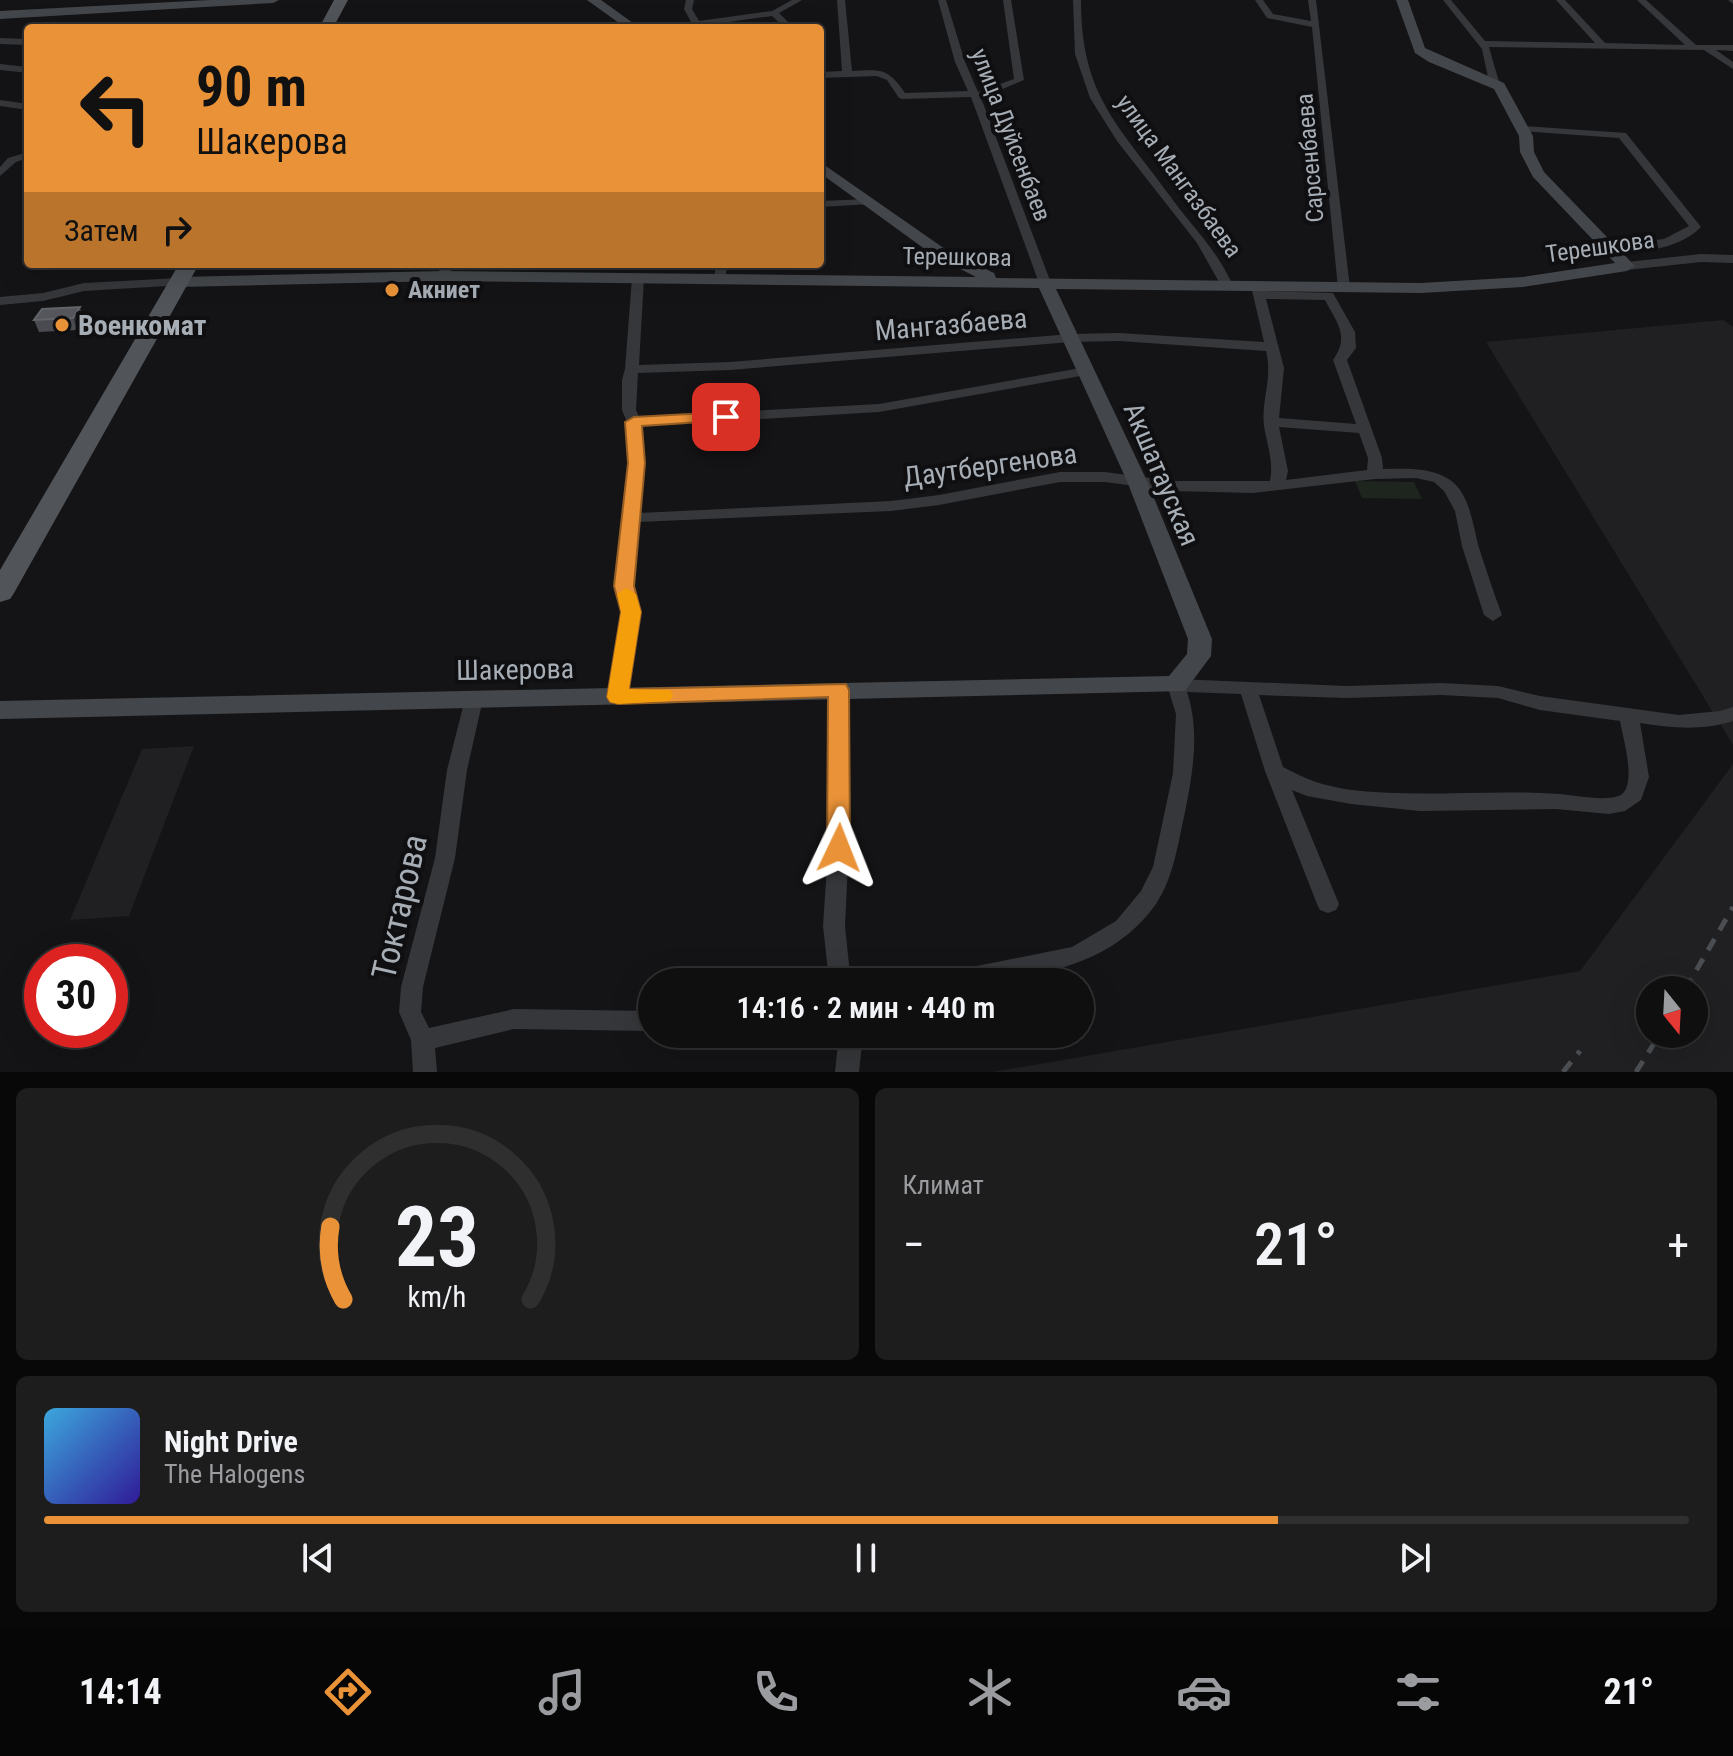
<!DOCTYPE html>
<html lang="ru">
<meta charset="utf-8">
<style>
:root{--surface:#0f0f10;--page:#1d1d1e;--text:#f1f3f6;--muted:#9b9c9f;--line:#2f2f30;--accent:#e99238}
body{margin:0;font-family:"Roboto Condensed",sans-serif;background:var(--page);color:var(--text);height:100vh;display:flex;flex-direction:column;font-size:30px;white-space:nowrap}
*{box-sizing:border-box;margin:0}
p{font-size:26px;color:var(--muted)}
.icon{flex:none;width:44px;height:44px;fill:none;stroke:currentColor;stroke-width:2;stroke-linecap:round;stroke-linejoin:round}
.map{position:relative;height:1072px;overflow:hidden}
.details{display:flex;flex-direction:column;gap:16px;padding:16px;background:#080809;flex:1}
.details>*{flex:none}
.guide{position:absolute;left:24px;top:24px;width:800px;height:244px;border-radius:8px;box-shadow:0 8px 32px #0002,0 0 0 2px var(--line);background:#e99238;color:#111;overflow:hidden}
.needle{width:52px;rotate:162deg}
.buttons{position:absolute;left:1636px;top:976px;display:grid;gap:16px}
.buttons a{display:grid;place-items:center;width:72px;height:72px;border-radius:50%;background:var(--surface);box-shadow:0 8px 32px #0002,0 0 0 2px var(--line);font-size:40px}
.speed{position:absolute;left:24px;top:944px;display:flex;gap:16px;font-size:40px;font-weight:700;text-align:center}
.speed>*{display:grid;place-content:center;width:104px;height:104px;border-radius:50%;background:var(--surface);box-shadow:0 8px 32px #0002,0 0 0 2px var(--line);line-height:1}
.speed .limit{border:12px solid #d22;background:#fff;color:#111}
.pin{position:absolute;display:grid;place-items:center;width:68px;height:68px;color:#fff;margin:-34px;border-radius:16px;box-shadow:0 4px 12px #0006}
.me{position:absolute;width:88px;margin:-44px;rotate:2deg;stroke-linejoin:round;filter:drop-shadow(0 0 6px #0008)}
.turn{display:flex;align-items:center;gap:28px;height:168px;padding:0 40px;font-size:36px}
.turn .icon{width:104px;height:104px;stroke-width:2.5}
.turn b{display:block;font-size:56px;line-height:68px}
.then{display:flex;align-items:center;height:76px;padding:0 40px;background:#0003;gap:16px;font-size:30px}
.big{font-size:60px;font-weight:600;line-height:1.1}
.details .card{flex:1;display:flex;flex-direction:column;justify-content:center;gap:12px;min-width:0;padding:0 28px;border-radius:12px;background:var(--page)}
.details .dial{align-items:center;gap:0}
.dial svg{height:208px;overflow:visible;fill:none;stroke:var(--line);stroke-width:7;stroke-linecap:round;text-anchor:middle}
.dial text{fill:var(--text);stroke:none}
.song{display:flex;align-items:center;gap:24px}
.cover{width:96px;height:96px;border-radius:12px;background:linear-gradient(135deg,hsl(200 70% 55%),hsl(250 70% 35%))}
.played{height:8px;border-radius:4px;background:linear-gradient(90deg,var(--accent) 75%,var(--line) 75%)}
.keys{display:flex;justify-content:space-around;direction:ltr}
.heat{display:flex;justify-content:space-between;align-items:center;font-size:44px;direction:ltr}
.details .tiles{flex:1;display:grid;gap:16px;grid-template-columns:1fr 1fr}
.card:last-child{grid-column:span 2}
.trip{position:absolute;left:638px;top:968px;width:456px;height:80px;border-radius:40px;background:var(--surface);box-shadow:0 8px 32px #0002,0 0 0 2px var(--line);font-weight:600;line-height:80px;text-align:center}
.menu{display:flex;height:128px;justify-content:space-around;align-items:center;background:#060606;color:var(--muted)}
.menu .icon{width:56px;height:56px}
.menu .on{color:var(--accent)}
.menu b{font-size:36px;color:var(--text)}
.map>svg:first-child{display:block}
.built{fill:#202023;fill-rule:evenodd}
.green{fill:#1e251e}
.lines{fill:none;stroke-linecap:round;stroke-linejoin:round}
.street{fill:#35373a;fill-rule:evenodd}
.secondary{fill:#43464a;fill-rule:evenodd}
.primary{fill:#515459;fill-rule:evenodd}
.rail{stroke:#4a4d51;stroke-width:5;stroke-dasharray:13 10;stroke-linecap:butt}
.wall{fill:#4a4b51}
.shaded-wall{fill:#303135}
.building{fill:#54565b;stroke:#616469;stroke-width:2}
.route{fill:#e99238;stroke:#975f24;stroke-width:2}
.slow{fill:#f59e0b}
.poi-dot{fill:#e99238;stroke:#0f0f11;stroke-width:3}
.labels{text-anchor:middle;stroke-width:8;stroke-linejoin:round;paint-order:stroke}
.far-street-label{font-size:24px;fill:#a6adb5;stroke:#0f0f11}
.far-poi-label{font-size:24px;font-weight:bold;fill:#a6adb5;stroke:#0f0f11;text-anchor:start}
.street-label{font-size:28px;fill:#a6adb5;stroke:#0f0f11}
.poi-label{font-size:28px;font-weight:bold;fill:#a6adb5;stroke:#0f0f11;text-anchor:start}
.near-street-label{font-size:34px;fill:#a6adb5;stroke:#0f0f11}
</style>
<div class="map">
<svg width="1733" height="1072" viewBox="0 0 1733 1072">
<rect width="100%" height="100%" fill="#141416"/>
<!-- built -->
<path class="built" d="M1723 320 1733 327V745L1486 342Z
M194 746 129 916 70 920 142 749Z
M1733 764V1072H992L1580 971ZM1694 990V1034H1650V990Z"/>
<!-- green -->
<path class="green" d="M1355 481 1414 482 1422 499 1362 498Z"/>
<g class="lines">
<!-- street -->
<path class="street" d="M686 0H694L692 9 699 21 772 11 792 0H802L779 13 794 28H785L772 16 686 28H664L691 22 684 9Z
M837 0H845L852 71C881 70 887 67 905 93L968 91 955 62 938 0H946L965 62 978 92 1014 79 1003 0H1011L1024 80 981 98 1051 283 1049 286H1041L1039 283 971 97 902 99 899 98 887 80 877 76 820 78V72L842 71Z
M1073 0H1081C1081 96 1118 124 1170 196 1192 227 1217 249 1233 286L1231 289H1223L1197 243 1117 141 1090 98 1075 54Z
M1255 0H1263L1273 14 1311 21 1308 0H1316L1350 288 1348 291H1340L1338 288 1312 27 1267 18Z
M1443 0H1451L1485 41 1595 43 1556 0H1565L1605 43 1685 45 1637 0H1646L1696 45H1733V51L1716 50 1733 62V69L1704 50 1489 47 1499 82 1494 85 1489 82 1482 49Z
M1728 0H1733V4Z
M0 38 28 39V45L0 44Z
M0 64 28 67V73L0 70Z
M0 100 28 104V110L0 106Z
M1523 126 1626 133 1701 227C1680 249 1636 255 1607 252V246L1611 245 1664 239 1689 226 1619 138 1519 131V127Z
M28 152V158L16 162 0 176V167L8 158Z
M868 199 874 202 872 204 820 207V201Z
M1701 254 1733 255V263L1701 262 1627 270 1621 266 1627 262Z
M443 264H455L446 279 442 280 436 276Z
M716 264H728L724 282 720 283 714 279Z
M638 274 644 278 639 365 730 362 1071 334 1119 333 1264 342 1251 286 1253 283H1261L1265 291 1333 293 1355 332 1356 348 1347 360 1382 458 1383 469C1403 469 1424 467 1443 476 1471 488 1472 526 1480 551 1487 572 1494 594 1502 615L1493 621 1484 615 1462 546 1455 511 1444 491 1434 482 1416 478 1375 479 1253 493 1172 491 1105 482H1060L939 505 891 511 638 522 632 586 640 612 627 697 624 702H612L609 697 622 612 616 586 629 463 627 422 622 410V380L625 369 632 278ZM1266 299 1325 300C1337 323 1350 336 1333 360L1356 424 1279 418 1284 368ZM1119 341 1266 351C1273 379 1261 399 1264 426 1267 444 1274 463 1270 481H1172L1105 472H1060L939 495 891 501 639 513 643 463 641 426 879 412 1086 375 1093 371 1086 367 879 404 639 417 636 410 638 373 730 370 1071 342ZM1279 427 1359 433 1368 458 1367 470 1286 480 1288 471Z
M179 278 183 279V285L84 291 43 301 0 305V297L43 293 84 283Z
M1176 679 1347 686 1441 683 1498 686 1540 696 1679 715 1720 711 1733 707V721C1702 731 1671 728 1640 723L1649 777 1641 800 1625 811 1609 814 1556 809 1420 811 1351 804 1307 796 1292 790 1339 904 1336 910 1328 913 1320 910 1317 904 1265 771 1241 694 1187 692C1200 731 1193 772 1185 812 1178 843 1174 877 1156 904 1107 974 1014 982 936 982L939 975 947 972 1072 947 1116 921 1141 891 1153 867 1173 773 1176 714 1167 685 1170 681ZM1259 695 1347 698 1441 695 1498 698 1540 710 1620 721C1623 738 1635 778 1624 792 1616 804 1573 795 1559 794 1490 789 1421 798 1352 790 1324 786 1307 780 1283 767Z
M838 684 844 685 847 690 850 821 845 926 850 974 846 982H820L828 971 823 926 830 821 829 690 832 685Z
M474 693 480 694 483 699 467 770 455 858 423 987 421 1012 429 1028 514 1009 652 1011V1031L514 1029 435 1048 437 1072H413L411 1040 399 1012 401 987 435 858 447 770 465 699 468 694Z
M839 1034H863L859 1072H835Z"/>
<!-- secondary -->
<path class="secondary" d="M210 0H279L273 3 0 19V11Z
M587 0H601L640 28H626Z
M1396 0H1408L1425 48 1504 83 1533 136 1534 152 1544 172 1635 266 1627 271 1523 287 1421 293 1056 289 1147 481 1212 639 1211 656 1185 691 0 719V701L1169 676 1187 654 1188 639 1127 481 1039 288 442 281 179 287 170 282 179 277 442 271 976 277 933 255 820 173V162L945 249 994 273 996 278 1421 283 1523 277 1615 263 1533 177 1520 152 1519 136 1494 89 1429 62 1415 53Z"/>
<!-- primary -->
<path class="primary" d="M334 0H348L333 28H319Z
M179 264H199L14 593 10 599 0 602V570Z"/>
<!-- rail -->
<path class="rail" d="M1685 990 1733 907
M1563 1072 1580 1051
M1636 1072 1660 1034"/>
</g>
<!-- wall -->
<path class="wall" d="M42 309 84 319 77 330 39 332 34 320Z"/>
<!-- shaded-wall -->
<path class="shaded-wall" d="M80 307 84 319 77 330 73 318Z"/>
<!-- building -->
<path class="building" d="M80 307 73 318 34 320 42 309Z"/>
<!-- route -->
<path class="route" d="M726 412 731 413V420L642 426 645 463 634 586 641 612 629 689 846 684 849 690 850 848 847 854 839 857 831 854 827 848 828 697 618 704 610 702 607 697 621 612 614 586 628 463 625 422 634 417Z"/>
<!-- slow -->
<path class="slow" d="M626 588 636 594 641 612 629 689 670 690 673 695 670 701 618 704 610 702 607 697 621 612 617 594Z"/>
<!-- markers -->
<g class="poi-dot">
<circle cx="392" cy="290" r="8"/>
<circle cx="62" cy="325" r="8"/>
</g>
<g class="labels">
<!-- far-street labels -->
<g class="far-street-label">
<text transform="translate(1011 135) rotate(69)" y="8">улица Дуйсенбаев</text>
<text transform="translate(1310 158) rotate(-95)" y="8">Сарсенбаева</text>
<text transform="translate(1179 176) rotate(54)" y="8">улица Мангазбаева</text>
<text transform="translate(1600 247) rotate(-8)" y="8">Терешкова</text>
<text transform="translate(957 257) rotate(1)" y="8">Терешкова</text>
</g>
<!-- far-poi labels -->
<g class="far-poi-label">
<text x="408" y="298">Акниет</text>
</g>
<!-- street labels -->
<g class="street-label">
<text transform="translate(951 324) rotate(-5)" y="10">Мангазбаева</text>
<text transform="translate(990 465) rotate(-8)" y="10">Даутбергенова</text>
<text transform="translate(1162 474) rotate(67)" y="10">Акшатауская</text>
<text transform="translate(515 669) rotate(-1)" y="10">Шакерова</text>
</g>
<!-- poi labels -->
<g class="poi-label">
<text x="78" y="335">Военкомат</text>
</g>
<!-- near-street labels -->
<g class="near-street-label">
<text transform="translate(399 907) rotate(-77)" y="12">Токтарова</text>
</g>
</g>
</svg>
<div class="buttons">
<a><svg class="needle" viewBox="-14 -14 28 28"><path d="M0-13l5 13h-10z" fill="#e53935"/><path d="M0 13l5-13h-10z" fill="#9b9c9f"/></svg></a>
</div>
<div class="speed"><div class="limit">30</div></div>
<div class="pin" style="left:726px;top:417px;background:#d93025"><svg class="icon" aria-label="arrive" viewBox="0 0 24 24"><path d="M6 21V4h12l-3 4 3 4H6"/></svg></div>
<svg class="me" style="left:839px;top:848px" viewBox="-20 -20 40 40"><path d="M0-17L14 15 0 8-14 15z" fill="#e99238" stroke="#fff" stroke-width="4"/></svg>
<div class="trip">14:16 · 2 мин · 440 m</div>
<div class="guide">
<div class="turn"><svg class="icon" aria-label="left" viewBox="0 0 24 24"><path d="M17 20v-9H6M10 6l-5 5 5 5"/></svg><div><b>90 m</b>Шакерова</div></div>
<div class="then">Затем<svg class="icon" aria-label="right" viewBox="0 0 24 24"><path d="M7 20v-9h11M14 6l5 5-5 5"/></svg></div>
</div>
</div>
<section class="details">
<div class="tiles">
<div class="card dial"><svg viewBox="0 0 100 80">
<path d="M14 69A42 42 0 1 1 86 69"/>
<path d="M14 69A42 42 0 0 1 9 41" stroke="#e99238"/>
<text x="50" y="56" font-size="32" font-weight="700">23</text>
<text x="50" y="72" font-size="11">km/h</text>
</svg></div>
<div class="card"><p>Климат</p>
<div class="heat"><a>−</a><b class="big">21°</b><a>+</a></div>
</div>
<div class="card">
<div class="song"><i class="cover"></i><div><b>Night Drive</b><p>The Halogens</p></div></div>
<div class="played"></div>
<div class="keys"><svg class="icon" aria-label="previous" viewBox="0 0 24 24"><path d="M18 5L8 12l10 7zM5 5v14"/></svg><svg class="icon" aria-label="pause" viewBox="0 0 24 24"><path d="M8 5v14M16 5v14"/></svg><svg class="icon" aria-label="next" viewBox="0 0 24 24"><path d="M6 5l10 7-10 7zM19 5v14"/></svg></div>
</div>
</div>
</section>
<nav class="menu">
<b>14:14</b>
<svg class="icon on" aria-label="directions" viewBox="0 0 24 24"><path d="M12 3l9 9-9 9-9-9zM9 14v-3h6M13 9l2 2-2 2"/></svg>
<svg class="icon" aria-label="music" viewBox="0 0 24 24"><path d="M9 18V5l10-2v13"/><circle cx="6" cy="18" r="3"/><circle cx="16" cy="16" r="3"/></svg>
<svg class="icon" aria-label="phone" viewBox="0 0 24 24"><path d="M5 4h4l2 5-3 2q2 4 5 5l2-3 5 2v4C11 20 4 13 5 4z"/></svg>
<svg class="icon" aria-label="climate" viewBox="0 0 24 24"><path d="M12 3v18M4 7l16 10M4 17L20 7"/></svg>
<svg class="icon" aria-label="car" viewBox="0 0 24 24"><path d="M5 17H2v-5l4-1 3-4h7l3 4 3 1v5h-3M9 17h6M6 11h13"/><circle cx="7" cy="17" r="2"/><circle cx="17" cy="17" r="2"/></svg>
<svg class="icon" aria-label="filters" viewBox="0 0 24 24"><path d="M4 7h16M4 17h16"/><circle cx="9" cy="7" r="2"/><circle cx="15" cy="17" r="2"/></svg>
<b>21°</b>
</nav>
